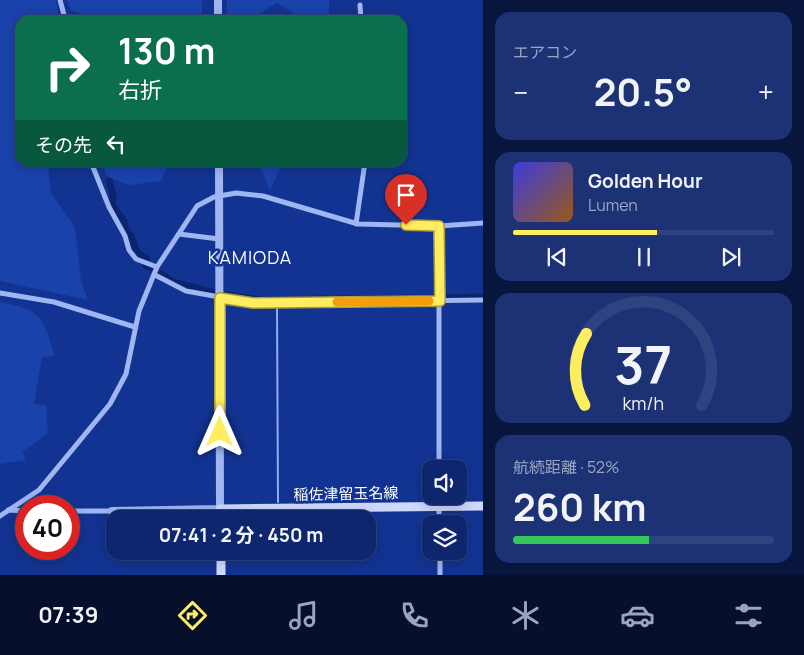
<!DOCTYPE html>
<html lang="ja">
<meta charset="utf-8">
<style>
:root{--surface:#0e266d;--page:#1c3275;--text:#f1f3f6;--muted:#9ba5c2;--line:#2e4380;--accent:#ffed60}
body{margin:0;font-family:Manrope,"Noto Sans JP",sans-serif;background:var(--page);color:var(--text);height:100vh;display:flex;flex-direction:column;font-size:19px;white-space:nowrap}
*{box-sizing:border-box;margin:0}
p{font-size:16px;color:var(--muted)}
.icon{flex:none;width:28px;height:28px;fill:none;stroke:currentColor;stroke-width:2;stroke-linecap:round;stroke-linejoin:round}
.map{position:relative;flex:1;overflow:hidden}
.panel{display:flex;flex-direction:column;gap:12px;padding:12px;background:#08153c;width:321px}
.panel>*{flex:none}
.guide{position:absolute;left:15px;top:15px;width:392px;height:152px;border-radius:15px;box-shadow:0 2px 12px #0003,0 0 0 1px var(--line);background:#0b6e4f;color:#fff;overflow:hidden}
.tools{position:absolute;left:422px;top:460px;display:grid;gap:10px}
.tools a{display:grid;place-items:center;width:45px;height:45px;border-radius:10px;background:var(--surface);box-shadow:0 2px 12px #0003,0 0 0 1px var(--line);font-size:25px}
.speed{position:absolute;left:15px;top:495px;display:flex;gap:10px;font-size:25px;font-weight:700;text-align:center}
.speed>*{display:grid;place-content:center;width:65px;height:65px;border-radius:50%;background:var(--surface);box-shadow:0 2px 12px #0003,0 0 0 1px var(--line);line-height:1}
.speed .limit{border:8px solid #d22;background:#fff;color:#111}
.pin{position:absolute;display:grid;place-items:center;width:42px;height:42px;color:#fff;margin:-51px -21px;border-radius:50% 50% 50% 0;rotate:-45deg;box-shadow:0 0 5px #0007}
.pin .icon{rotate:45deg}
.me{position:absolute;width:55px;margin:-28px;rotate:0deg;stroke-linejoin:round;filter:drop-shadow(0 0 4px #0008)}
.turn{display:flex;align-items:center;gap:18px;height:105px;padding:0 20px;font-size:22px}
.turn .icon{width:65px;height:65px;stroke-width:2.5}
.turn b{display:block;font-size:35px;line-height:42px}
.then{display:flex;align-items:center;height:48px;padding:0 20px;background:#0003;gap:10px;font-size:19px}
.big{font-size:38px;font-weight:700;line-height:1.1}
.panel .widget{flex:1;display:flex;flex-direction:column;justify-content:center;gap:8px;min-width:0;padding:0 18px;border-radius:15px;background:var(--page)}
.panel .dial{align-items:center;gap:0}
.dial svg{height:130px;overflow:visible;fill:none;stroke:var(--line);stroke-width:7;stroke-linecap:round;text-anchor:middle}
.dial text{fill:var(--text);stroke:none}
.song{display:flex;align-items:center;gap:15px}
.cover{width:60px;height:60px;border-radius:8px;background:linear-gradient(135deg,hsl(240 70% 55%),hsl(30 70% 35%))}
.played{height:5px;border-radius:2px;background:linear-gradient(90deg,var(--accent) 55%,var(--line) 55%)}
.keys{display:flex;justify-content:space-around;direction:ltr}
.heat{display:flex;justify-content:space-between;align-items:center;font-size:28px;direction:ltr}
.charge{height:8px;border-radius:4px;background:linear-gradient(90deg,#34c759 52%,var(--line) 0)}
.trip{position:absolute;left:106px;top:510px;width:270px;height:50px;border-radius:15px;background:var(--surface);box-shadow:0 2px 12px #0003,0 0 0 1px var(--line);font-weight:700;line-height:50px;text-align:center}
.dock{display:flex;height:80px;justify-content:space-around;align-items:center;background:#060f2c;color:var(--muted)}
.dock .icon{width:35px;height:35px}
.dock .on{color:var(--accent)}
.dock b{font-size:22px;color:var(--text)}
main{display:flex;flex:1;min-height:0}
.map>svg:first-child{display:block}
.green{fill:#1a42ab}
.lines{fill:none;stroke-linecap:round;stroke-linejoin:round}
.stream{stroke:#90adf5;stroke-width:2}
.canal{stroke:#0b246d;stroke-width:7}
.minor{stroke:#9fb6f2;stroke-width:5}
.tertiary{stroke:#9fb6f2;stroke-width:8}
.secondary{stroke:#cdd9fc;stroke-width:9}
.route-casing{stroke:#a69a3e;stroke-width:12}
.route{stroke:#ffed60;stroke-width:9}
.slow{stroke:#f59e0b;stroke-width:9}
.labels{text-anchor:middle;stroke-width:5;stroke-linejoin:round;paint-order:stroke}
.street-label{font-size:15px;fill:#fff;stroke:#123391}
.quarter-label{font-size:18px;letter-spacing:1px;fill:#fff;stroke:#123391}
</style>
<main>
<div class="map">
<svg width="483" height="575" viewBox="0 0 483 575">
<rect width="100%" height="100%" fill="#123391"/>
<!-- green -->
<path class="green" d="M0 0H56L58 14 64 20H20V162L48 163 51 193 75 227 81 281 88 300 0 281Z
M67 0H202V20H90V17L71 11Z
M227 0H329V12L333 20H304L277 3 258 15 262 20H227Z
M102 163V162L181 163 166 169 161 181 129 185 107 177Z
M259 163H295L294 167 281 166 270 191Z
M0 302C42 310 43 317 55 356L42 357 34 404 46 405 48 433 22 452 26 460 0 464Z"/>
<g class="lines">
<!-- stream -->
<path class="stream" d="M277 307 278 502"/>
<!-- canal -->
<path class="canal" d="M109 181 113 195 112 205 124 221 125 230 131 236 137 253 147 259
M146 266 152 268
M161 274 173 282 214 293
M226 295 261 300 326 299
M446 298 483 297
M336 299 434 298"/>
<!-- minor -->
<path class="minor" d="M60 0 64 15 70 20
M360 5 361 20
M91 162 109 207 125 236 129 250 136 259 157 267
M356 224 365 162
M439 226V469
M179 234 219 239
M155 275 186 291 253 303 483 300
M0 293 54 302 135 327
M439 496V524
M8 510 26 511
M69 511H112
M0 516 39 490 110 404 126 374 139 311 157 267 197 206 214 197 236 193 263 196 358 224 439 226 483 223
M440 551V575"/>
<!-- tertiary -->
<path class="tertiary" d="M218 0V20
M112 511 220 509 219 162"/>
<!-- secondary -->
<path class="secondary" d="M220 519V509L483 506
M221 551V575"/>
</g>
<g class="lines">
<defs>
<path id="route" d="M220 432V298L253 303 440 301 439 226 406 225"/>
</defs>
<!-- route casing -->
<use href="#route" class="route-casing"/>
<!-- route -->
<use href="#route" class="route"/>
<!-- slow -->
<path class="slow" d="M337 302 429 301"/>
</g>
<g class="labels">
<!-- street labels -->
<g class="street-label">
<text transform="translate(346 494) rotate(-1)" y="5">稲佐津留玉名線</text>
</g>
<!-- quarter labels -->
<g class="quarter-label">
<text x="250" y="264">KAMIODA</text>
</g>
</g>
</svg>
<div class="tools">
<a><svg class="icon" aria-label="sound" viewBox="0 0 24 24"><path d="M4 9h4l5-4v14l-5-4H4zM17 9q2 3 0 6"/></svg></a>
<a><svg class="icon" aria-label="layers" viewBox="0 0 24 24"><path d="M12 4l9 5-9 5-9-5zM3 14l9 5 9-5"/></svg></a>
</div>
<div class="speed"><div class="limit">40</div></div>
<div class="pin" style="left:406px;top:225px;background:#d93025"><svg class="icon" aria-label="arrive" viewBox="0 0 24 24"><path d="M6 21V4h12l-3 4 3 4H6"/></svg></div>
<svg class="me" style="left:220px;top:432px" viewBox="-20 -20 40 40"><path d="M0-17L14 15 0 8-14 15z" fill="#ffed60" stroke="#fff" stroke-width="4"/></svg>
<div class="trip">07:41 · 2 分 · 450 m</div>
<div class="guide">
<div class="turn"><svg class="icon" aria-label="right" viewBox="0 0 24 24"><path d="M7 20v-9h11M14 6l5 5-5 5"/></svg><div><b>130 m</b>右折</div></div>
<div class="then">その先<svg class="icon" aria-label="left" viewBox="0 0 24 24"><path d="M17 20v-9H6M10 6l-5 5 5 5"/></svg></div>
</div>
</div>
<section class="panel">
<div class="widget"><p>エアコン</p>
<div class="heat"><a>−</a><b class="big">20.5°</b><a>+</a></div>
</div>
<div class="widget">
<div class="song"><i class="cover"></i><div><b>Golden Hour</b><p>Lumen</p></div></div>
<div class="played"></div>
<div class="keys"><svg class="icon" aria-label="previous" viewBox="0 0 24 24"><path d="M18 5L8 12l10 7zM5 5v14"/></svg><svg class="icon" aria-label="pause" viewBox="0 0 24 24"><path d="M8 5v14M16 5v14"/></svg><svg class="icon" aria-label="next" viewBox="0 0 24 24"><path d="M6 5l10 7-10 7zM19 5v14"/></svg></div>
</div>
<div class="widget dial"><svg viewBox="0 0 100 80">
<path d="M14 69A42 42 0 1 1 86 69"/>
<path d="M14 69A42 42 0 0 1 15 25" stroke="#ffed60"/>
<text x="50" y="56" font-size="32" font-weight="700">37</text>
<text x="50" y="72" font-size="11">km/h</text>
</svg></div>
<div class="widget"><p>航続距離 · 52%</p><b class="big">260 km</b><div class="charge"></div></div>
</section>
</main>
<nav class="dock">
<b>07:39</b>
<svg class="icon on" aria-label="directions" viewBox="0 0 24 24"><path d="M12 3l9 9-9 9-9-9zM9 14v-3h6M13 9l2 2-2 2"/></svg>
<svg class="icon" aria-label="music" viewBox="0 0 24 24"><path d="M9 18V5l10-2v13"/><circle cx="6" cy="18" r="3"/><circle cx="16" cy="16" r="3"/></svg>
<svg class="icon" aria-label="phone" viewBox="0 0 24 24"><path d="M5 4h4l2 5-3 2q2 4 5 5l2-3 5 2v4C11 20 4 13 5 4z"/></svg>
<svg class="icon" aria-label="climate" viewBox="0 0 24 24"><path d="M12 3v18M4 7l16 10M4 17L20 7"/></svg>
<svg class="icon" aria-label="car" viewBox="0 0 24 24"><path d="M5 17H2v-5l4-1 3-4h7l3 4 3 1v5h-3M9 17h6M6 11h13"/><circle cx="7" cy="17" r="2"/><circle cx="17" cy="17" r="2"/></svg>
<svg class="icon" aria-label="filters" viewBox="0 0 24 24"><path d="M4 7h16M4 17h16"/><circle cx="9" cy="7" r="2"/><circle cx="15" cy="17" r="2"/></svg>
</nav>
